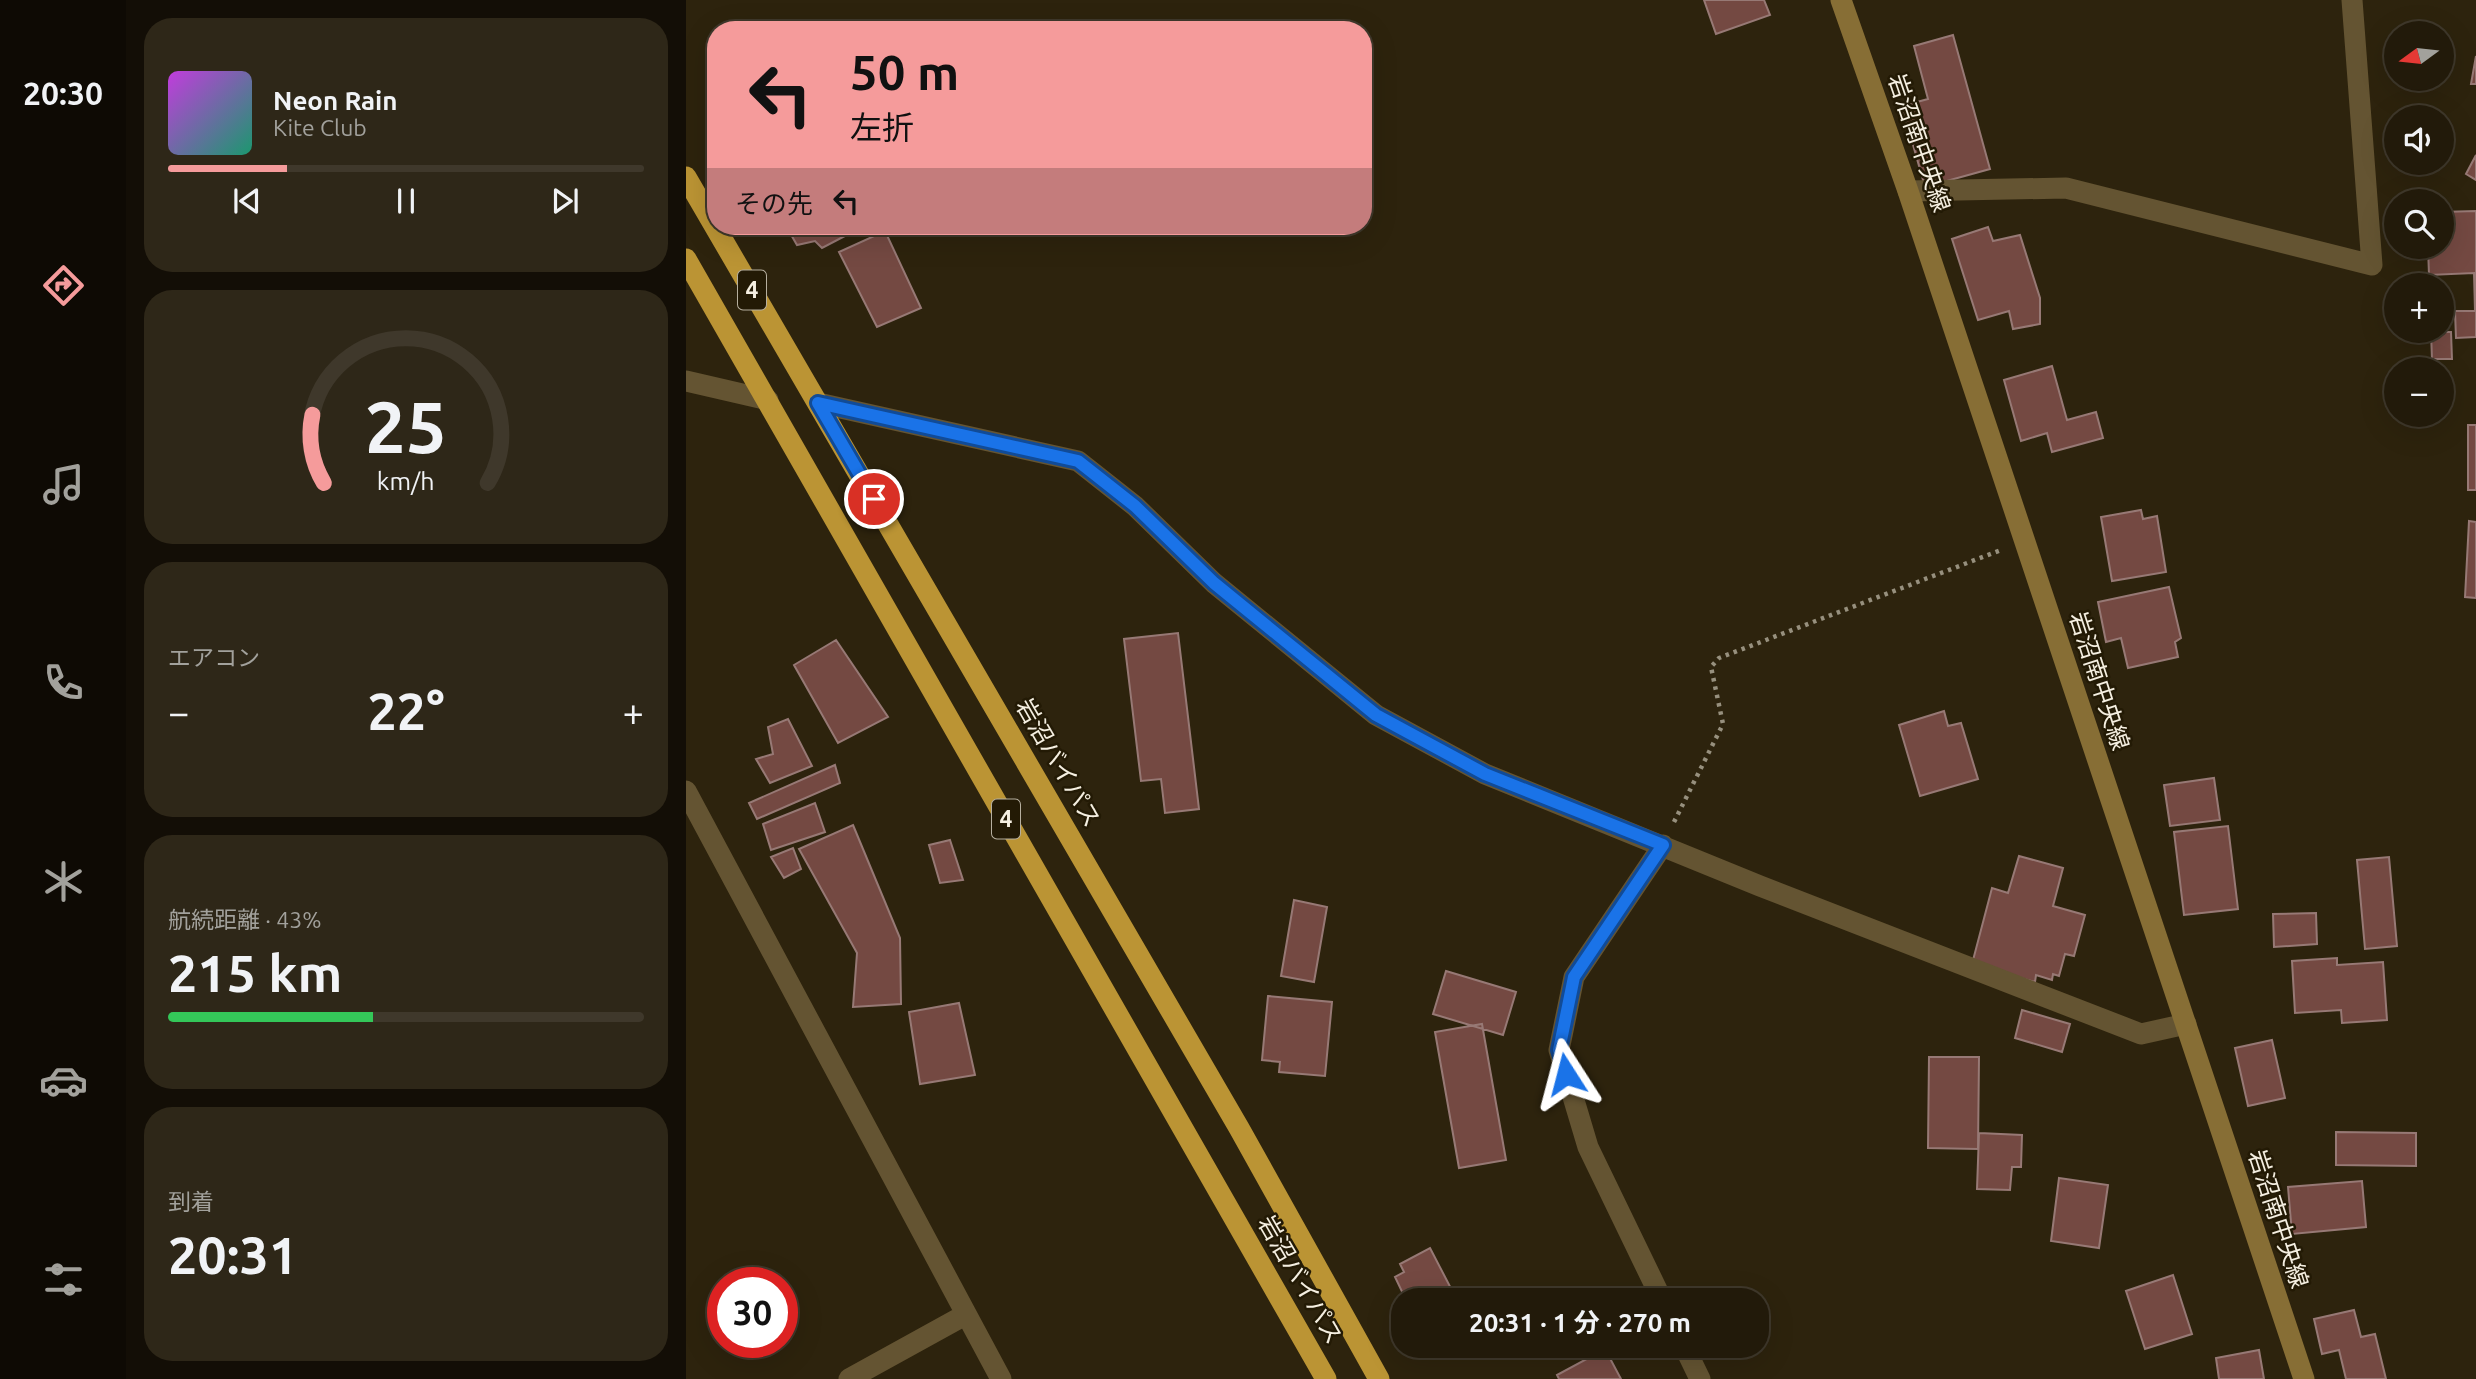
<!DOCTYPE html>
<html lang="ja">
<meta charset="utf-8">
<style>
:root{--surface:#221a0a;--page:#2e2718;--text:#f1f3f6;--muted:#a2a19c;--line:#3f382b;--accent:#f59b9b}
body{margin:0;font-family:Ubuntu,"Noto Sans JP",sans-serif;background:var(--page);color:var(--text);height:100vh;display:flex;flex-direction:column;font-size:26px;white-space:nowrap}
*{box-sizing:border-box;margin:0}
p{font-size:23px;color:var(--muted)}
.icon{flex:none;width:38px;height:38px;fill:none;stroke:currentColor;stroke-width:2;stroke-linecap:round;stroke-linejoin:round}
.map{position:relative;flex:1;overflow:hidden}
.panel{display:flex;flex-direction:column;gap:18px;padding:18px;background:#130e06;width:560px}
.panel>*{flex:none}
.guide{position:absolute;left:21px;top:21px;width:665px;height:214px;border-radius:28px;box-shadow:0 7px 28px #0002,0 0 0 2px var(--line);background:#f59b9b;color:#111;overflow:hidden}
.needle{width:46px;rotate:255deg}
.tools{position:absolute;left:1698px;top:21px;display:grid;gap:14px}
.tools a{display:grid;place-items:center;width:70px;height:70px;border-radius:50%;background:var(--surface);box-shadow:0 7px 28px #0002,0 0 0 2px var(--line);font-size:35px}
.speed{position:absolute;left:21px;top:1267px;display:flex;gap:14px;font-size:35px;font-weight:700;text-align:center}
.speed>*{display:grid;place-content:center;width:91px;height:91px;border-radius:50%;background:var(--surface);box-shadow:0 7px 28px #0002,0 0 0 2px var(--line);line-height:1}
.speed .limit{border:10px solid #d22;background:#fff;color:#111}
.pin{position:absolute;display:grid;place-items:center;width:60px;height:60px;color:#fff;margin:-30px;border:4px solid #fff;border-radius:50%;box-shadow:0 2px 7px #0007}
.me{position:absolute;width:77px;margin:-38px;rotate:351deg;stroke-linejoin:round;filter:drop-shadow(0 0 5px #0008)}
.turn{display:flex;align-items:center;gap:24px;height:147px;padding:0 28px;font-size:32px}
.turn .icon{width:91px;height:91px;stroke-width:2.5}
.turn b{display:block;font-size:49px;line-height:60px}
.then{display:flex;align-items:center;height:66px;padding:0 28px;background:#0003;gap:14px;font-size:26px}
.big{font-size:52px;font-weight:700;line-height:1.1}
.panel .tile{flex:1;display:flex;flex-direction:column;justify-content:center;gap:10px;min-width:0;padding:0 24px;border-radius:28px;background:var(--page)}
.panel .dial{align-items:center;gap:0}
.dial svg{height:182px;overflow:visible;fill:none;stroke:var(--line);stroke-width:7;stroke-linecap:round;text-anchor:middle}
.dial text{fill:var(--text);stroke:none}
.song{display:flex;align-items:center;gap:21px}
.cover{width:84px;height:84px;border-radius:10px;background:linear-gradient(135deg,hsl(290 70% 55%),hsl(160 70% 35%))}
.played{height:7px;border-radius:4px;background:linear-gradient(90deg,var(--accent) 25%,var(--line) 25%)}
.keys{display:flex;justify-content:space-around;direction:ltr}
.heat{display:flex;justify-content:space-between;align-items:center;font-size:38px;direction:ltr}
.charge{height:10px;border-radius:5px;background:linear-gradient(90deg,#34c759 43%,var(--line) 0)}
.trip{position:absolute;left:705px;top:1288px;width:378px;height:70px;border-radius:28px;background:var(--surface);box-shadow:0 7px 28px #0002,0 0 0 2px var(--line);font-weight:700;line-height:70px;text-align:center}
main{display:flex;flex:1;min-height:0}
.tab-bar{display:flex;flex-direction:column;width:126px;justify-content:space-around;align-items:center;background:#0e0a04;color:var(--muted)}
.tab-bar .icon{width:49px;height:49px}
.tab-bar .on{color:var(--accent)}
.tab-bar b{font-size:32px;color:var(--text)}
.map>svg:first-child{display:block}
.building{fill:#744942;stroke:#977975;stroke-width:2}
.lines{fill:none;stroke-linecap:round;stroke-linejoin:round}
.path{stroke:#97907e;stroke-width:4.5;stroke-dasharray:3.5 5;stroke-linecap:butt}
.street{stroke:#645432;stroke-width:21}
.secondary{stroke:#876e35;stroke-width:21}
.highway{stroke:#bb9434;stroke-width:21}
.route-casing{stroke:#114b97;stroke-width:18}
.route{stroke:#1a73e8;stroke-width:12}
.labels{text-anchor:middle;stroke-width:5;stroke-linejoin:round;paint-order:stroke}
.shield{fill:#231a05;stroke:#b6af9f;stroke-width:2}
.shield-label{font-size:23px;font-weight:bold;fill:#f5efe1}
.street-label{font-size:24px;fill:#f5efe1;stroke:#231a05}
</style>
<main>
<nav class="tab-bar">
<b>20:30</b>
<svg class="icon on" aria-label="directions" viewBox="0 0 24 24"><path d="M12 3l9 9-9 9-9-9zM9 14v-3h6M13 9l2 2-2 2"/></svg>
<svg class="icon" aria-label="music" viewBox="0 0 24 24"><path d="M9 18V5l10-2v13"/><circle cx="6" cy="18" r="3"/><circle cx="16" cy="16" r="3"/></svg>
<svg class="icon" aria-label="phone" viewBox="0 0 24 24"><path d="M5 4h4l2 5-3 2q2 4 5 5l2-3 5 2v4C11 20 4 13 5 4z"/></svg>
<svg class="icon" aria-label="climate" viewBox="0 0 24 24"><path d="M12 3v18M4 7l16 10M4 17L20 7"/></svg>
<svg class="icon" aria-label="car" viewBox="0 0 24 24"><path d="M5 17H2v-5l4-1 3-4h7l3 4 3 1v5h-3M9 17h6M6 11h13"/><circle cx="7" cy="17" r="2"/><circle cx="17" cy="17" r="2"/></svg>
<svg class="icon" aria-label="filters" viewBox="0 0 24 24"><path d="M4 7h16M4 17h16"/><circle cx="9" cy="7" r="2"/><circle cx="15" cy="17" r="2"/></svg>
</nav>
<section class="panel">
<div class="tile">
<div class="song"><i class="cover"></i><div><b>Neon Rain</b><p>Kite Club</p></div></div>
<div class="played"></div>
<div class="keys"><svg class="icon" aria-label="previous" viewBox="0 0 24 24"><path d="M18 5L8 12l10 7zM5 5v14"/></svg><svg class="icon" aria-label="pause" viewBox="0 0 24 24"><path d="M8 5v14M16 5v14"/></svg><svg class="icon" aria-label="next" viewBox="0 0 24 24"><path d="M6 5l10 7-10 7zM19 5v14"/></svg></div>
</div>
<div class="tile dial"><svg viewBox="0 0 100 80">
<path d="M14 69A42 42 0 1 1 86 69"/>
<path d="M14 69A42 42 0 0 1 9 39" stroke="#f59b9b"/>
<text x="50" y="56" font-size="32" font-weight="700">25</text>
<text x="50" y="72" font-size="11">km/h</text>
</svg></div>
<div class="tile"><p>エアコン</p>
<div class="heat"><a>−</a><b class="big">22°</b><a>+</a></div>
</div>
<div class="tile"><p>航続距離 · 43%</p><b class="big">215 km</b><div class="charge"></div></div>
<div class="tile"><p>到着</p><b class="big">20:31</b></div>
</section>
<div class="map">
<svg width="1790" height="1379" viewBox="0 0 1790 1379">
<rect width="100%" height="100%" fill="#2d230d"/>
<!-- building -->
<path class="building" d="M1018 0H1078L1084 15 1030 34Z
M1267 35 1304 169 1239 187 1216 106 1242 99 1228 46Z
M1790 56V84H1785Z
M1790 155V180L1780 174Z
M1790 211V337L1770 338 1769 311H1789L1788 273 1743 275 1742 247H1755V212Z
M100 226H178L136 248 129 241 111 245Z
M1302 227 1307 241 1334 235 1354 298V324L1327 329 1323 311 1292 320 1266 239Z
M199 231 235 308 191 327 153 252Z
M1745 332H1765L1766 359H1746Z
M1366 366 1381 420 1410 412 1417 438 1366 452 1361 433 1335 441 1318 380Z
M1782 425H1790V490H1782Z
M1455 510 1457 519 1471 516 1480 572 1426 581 1415 517Z
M1783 521 1790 522V598L1779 597Z
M1483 587 1495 638 1489 642 1492 657 1442 668 1435 638 1420 642 1412 602Z
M492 633 513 809 479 813 475 779 455 781 438 639Z
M150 640 202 717 152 743 108 665Z
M1258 711 1262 726 1275 723 1292 779 1234 796 1213 725Z
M102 719 126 766 84 783 70 759 87 754 82 727Z
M149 765 154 783 71 819 63 803Z
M1528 778 1534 820 1484 826 1478 785Z
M129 803 139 832 85 850 77 824Z
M167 825 214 938 215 1004 167 1007 171 953 113 849Z
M1542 826 1552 909 1498 915 1488 832Z
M264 840 277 880 254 883 243 845Z
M107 848 115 869 98 878 85 857Z
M1333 856 1377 868 1367 906 1399 915 1388 956 1379 954 1373 976 1367 974 1366 980 1350 975 1349 982 1286 964 1306 888 1322 893Z
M1703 857 1711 946 1679 949 1671 860Z
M608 900 641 907 628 982 595 976Z
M1630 913 1631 944 1588 947 1587 914Z
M1651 958V965L1697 962 1701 1020 1656 1023 1655 1010 1609 1013 1606 961Z
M760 971 830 992 817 1035 747 1014Z
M582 996 646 1002 639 1076 593 1072 594 1062 576 1060Z
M273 1003 289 1075 234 1084 223 1012Z
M1336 1010 1384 1024 1376 1052 1329 1038Z
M796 1024 820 1160 773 1168 749 1032Z
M1586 1040 1599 1098 1562 1106 1549 1048Z
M1243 1057H1293L1292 1149 1242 1148Z
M1650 1132 1730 1133V1166L1650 1165Z
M1293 1133 1336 1135 1335 1167H1326L1324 1190 1291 1189Z
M1373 1178 1422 1185 1413 1248 1365 1241Z
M1676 1181 1680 1227 1606 1234 1602 1187Z
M744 1248 771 1300H720L709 1277 718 1272 714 1264Z
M1487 1275 1506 1334 1459 1349 1440 1291Z
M1668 1310 1675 1337 1689 1334 1700 1379H1660L1653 1350 1636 1354 1628 1319Z
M919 1349 935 1379H873L871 1375Z
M1573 1350 1578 1379H1533L1530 1358Z"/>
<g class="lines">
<!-- path -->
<path class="path" d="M988 822 1037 724 1025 667 1033 658 1315 550"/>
<!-- street -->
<path class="street" d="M1222 191 1380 188 1686 265 1666 0
M0 381 82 400
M132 403 392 461 449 506 528 583 690 715 799 774 1074 886 1455 1034 1500 1024
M0 791 315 1379
M976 1300 902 1147 873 1050 888 977 977 845
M998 1346 1014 1379
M163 1379 279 1315"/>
<!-- secondary -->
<path class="secondary" d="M1155 0 1222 191 1618 1379"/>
<!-- highway -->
<path class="highway" d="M0 177 553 1128 693 1379
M0 259 640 1379"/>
</g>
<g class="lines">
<defs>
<path id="route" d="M188 499 132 403 392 461 449 506 528 583 690 715 799 774 977 845 888 977 873 1050 880 1074"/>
</defs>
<!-- route casing -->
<use href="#route" class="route-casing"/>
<!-- route -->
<use href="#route" class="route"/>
</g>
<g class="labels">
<!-- shield labels -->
<g class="shield">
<rect x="52" y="270.5" width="28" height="39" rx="5"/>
<rect x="306" y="799.5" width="28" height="39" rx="5"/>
</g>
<g class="shield-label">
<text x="66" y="298">4</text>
<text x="320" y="827">4</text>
</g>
<!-- street labels -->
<g class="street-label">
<text transform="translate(1233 143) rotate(71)" y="8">岩沼南中央線</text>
<text transform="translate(1413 681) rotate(72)" y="8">岩沼南中央線</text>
<text transform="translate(372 763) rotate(60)" y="8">岩沼バイパス</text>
<text transform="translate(1592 1219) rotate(72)" y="8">岩沼南中央線</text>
<text transform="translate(614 1280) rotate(60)" y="8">岩沼バイパス</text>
</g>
</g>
</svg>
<div class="tools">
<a><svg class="needle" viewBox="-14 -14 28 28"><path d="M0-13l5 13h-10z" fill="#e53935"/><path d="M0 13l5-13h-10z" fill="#a2a19c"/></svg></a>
<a><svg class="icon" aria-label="sound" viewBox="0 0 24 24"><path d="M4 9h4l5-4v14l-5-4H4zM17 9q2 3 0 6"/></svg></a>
<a><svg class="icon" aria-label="search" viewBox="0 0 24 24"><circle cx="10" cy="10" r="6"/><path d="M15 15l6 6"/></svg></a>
<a>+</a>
<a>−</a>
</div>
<div class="speed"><div class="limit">30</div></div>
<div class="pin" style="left:188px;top:499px;background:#d93025"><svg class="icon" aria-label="arrive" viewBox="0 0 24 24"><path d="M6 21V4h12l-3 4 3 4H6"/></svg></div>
<svg class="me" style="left:880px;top:1074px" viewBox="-20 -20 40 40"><path d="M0-17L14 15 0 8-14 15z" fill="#1a73e8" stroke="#fff" stroke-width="4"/></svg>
<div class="trip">20:31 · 1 分 · 270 m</div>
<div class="guide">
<div class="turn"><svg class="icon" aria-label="left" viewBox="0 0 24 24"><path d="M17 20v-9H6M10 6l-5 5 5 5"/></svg><div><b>50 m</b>左折</div></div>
<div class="then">その先<svg class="icon" aria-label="left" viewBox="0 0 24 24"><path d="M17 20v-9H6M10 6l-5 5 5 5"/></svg></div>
</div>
</div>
</main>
